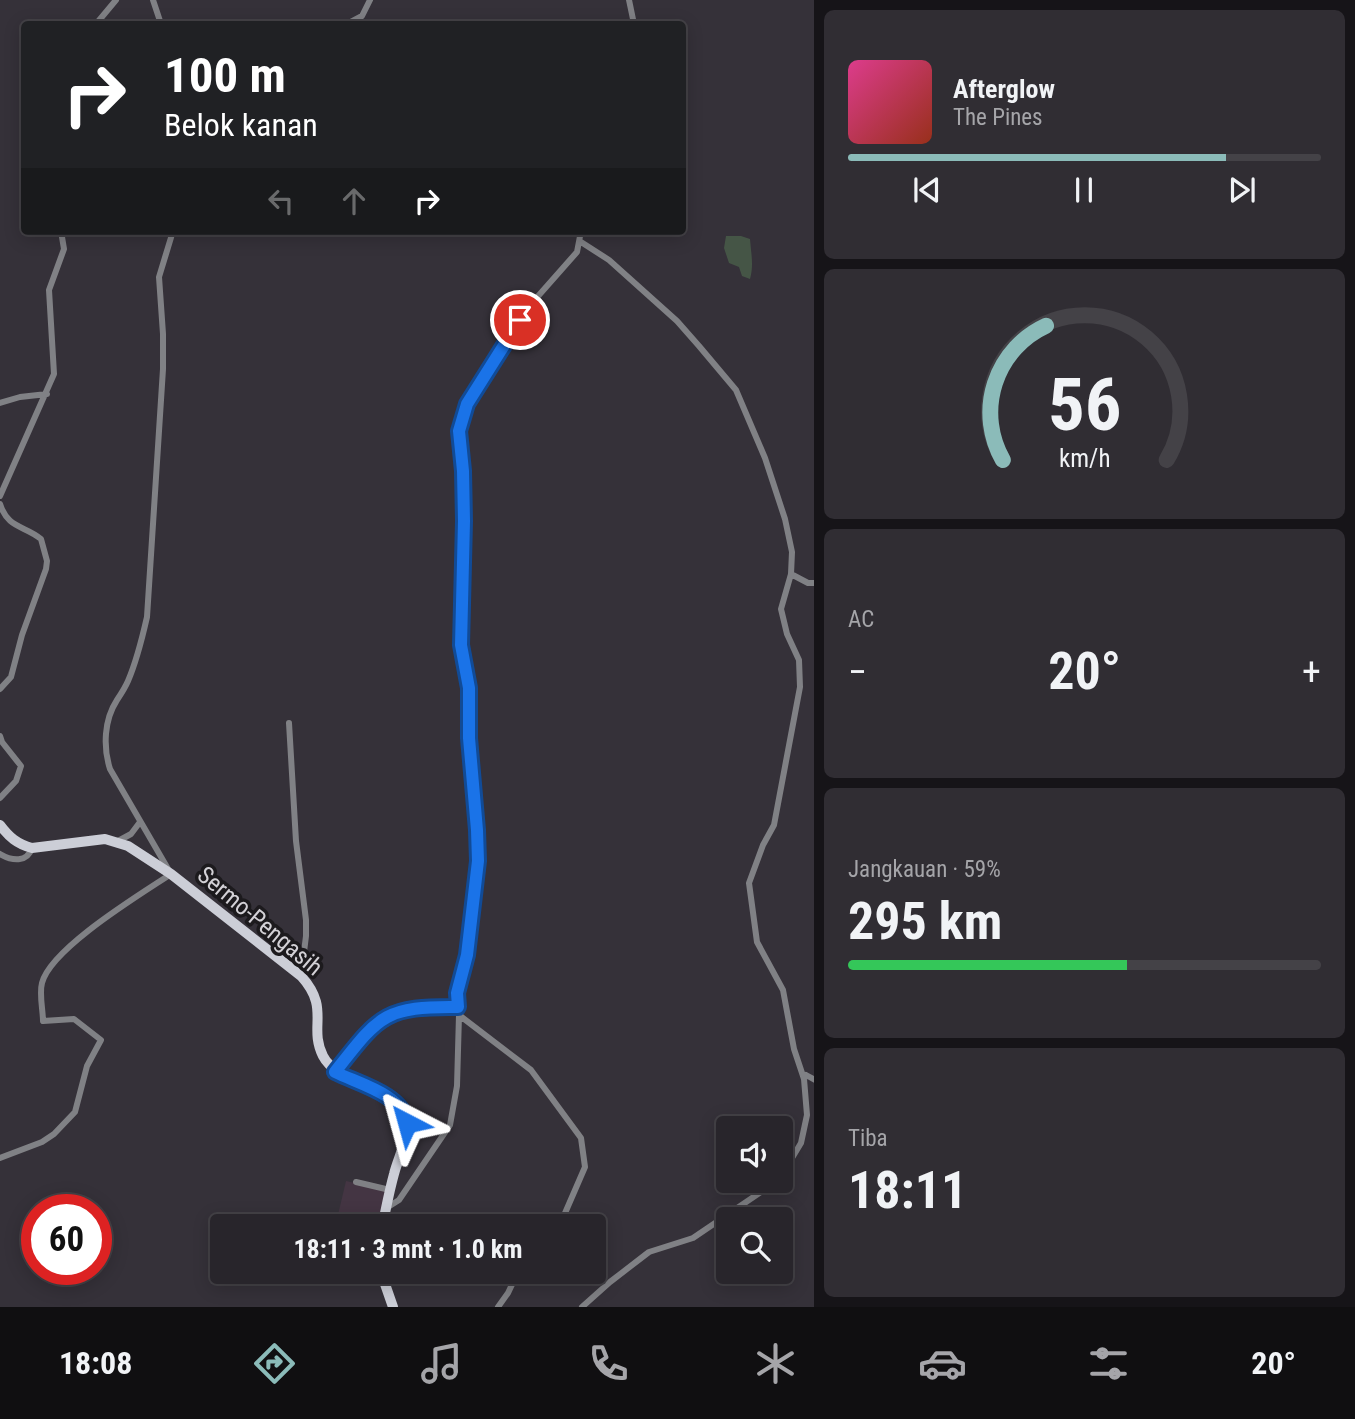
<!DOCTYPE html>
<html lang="id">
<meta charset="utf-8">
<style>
:root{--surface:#28252b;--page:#302d33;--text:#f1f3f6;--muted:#a5a5a9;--line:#444247;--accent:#8bbbb9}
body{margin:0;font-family:"Roboto Condensed",sans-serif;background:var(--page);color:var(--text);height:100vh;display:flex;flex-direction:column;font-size:26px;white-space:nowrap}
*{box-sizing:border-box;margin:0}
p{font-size:23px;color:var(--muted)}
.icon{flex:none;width:38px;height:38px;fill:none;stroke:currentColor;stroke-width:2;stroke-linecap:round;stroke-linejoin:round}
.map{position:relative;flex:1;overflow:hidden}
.side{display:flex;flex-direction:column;gap:10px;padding:10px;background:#161418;width:541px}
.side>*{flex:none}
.banner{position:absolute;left:21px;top:21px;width:665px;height:214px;border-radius:7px;box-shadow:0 4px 18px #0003,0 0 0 2px var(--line);background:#202124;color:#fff;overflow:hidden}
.fabs{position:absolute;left:716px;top:1116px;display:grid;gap:14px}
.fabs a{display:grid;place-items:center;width:77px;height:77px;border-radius:7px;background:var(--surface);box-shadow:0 4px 18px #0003,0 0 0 2px var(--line);font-size:35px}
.speed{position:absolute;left:21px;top:1194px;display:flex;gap:14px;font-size:35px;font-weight:700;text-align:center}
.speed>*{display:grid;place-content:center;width:91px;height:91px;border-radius:50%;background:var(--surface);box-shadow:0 4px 18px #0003,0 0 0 2px var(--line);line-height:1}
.speed .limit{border:10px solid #d22;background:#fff;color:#111}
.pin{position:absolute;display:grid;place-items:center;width:60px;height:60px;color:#fff;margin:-30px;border:4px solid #fff;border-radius:50%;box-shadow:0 2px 7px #0007}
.me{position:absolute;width:77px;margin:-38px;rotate:321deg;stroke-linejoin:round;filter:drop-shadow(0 0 5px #0008)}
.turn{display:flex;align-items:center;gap:24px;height:147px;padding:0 28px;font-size:32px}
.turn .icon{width:91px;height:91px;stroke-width:2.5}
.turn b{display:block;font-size:49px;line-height:60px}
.lanes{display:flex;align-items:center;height:66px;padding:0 28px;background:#0003;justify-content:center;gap:35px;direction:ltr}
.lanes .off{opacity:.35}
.big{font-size:52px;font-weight:700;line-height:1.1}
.side .widget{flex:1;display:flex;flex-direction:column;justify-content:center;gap:10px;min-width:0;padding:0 24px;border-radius:10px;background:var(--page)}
.side .dial{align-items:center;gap:0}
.dial svg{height:182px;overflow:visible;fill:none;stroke:var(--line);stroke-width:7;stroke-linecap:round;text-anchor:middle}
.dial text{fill:var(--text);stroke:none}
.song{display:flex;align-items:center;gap:21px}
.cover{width:84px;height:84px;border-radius:10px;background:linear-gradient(135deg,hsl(330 70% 55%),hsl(10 70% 35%))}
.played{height:7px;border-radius:4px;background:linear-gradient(90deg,var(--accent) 80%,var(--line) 80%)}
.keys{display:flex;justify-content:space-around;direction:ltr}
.heat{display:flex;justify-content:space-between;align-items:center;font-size:38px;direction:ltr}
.charge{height:10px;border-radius:5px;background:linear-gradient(90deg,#34c759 59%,var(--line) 0)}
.trip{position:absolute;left:210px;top:1214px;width:396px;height:70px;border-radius:7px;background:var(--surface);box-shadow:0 4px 18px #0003,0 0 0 2px var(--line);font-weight:700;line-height:70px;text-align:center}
.tabs{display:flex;height:112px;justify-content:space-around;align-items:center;background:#100f11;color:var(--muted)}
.tabs .icon{width:49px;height:49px}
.tabs .active{color:var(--accent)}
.tabs b{font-size:32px;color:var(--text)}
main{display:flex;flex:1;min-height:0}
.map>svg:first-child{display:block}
.education{fill:#443543}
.green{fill:#455546}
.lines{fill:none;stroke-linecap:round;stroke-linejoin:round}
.minor{stroke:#808185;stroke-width:6}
.primary{stroke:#ccced7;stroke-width:10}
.route-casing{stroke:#114b97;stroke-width:18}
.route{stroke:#1a73e8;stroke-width:12}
.labels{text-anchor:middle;stroke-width:7;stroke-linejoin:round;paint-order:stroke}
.street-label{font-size:24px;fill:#d3d1d6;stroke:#1c1a1d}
</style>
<main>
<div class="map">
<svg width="815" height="1307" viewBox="0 0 815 1307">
<rect width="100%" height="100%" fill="#353139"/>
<!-- education -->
<path class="education" d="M346 1181 386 1190 381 1227H348L337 1219Z"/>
<!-- green -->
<path class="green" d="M726 236H741L750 239C751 253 754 265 750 279L742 276 739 267 729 263 724 248Z"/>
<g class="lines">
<!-- minor -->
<path class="minor" d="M153 0 161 24
M629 0 634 24
M96 24 116 0
M347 24 362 16 370 0
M581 242 609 260 677 321 699 346 736 390 765 458 785 519 792 552 791 574 781 609 787 634 799 660 800 687 774 825 763 845 749 883 757 942 783 990 794 1049 804 1079 807 1115 801 1143 780 1178
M0 403 20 397 47 394
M0 496 54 374 49 290 64 249 61 231
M0 504C8 529 24 525 41 539L47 561 46 569 22 635 11 677 0 689
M791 574 808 583H815
M289 723 296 841 306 920V936L301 976
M0 736 2 742 21 766 16 781 0 798
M118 841 131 834 140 822
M0 854C12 861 27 863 32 848
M458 1007 459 1015 531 1070 581 1138 585 1167 559 1227
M336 1070C379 1015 386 1006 458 1007L457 993 467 955 478 861 477 830 469 738V688L461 645 464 521 463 471 459 431 464 412 476 390 532 303 577 252 581 231
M804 1079 806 1075 815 1080
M0 1158 42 1142 54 1134 75 1112 87 1066 101 1040 74 1019 43 1021C43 1010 39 994 42 983 51 948 141 894 171 874L110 769C103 747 104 720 117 700 121 694 125 688 128 681 137 660 142 639 147 617L163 369V334L159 277 173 231
M356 1182 390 1190
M388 1207 399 1200 450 1125 457 1086 459 1015
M498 1307 508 1293 518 1272
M582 1307 610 1282 649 1252 693 1238 777 1181"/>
<!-- primary -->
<path class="primary" d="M0 825C9 837 17 844 32 848L105 839 128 846 171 874 301 976C331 1009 308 1026 323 1056 338 1086 406 1089 407 1123 408 1140 398 1158 394 1174 389 1192 386 1209 382 1227
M383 1272 385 1284 393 1307"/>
</g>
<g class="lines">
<defs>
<path id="route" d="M407 1123C402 1094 359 1084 335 1072 379 1016 384 1006 458 1007L457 993 467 955 478 861 477 830 469 738V688L461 645 464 521 463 471 459 431 467 404 520 320"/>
</defs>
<!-- route casing -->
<use href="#route" class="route-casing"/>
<!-- route -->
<use href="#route" class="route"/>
</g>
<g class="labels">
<!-- street labels -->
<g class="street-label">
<text transform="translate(260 921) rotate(40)" y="8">Sermo-Pengasih</text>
</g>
</g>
</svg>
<div class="fabs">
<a><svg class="icon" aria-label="sound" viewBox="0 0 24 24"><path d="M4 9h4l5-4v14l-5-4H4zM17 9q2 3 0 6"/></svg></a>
<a><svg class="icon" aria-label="search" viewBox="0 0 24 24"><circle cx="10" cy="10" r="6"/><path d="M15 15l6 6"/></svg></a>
</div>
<div class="speed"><div class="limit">60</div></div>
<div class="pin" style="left:520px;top:320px;background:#d93025"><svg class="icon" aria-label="arrive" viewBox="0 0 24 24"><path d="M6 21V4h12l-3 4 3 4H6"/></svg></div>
<svg class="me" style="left:407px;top:1123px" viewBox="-20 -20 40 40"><path d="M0-17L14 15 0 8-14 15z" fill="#1a73e8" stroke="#fff" stroke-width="4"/></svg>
<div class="trip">18:11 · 3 mnt · 1.0 km</div>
<div class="banner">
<div class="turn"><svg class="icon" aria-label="right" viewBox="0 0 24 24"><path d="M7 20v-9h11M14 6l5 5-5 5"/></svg><div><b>100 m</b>Belok kanan</div></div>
<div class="lanes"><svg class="icon off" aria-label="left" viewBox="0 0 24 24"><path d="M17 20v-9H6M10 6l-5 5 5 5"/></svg><svg class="icon off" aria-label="ahead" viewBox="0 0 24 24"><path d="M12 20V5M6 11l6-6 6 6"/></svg><svg class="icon" aria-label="right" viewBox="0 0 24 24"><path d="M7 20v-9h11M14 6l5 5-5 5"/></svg></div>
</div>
</div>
<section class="side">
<div class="widget">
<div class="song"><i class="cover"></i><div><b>Afterglow</b><p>The Pines</p></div></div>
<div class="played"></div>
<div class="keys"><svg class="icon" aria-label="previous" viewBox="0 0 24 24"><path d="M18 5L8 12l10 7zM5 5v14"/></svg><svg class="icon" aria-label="pause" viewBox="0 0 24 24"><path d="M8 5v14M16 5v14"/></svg><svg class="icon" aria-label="next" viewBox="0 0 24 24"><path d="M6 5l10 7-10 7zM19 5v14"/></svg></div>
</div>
<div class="widget dial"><svg viewBox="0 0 100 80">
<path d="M14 69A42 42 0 1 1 86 69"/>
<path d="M14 69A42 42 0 0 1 33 10" stroke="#8bbbb9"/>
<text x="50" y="56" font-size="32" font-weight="700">56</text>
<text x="50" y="72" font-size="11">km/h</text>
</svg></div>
<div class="widget"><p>AC</p>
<div class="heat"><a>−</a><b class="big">20°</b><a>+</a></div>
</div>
<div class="widget"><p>Jangkauan · 59%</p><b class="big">295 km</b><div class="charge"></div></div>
<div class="widget"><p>Tiba</p><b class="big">18:11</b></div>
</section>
</main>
<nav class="tabs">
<b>18:08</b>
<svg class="icon active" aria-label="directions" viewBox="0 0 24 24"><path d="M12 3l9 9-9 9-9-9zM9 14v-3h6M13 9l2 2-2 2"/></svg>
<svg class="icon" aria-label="music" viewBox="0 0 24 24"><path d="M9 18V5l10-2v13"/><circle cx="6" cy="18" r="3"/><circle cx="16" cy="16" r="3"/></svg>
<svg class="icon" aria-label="phone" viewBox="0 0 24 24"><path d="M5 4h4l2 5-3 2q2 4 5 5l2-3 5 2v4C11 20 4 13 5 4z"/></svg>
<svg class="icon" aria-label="climate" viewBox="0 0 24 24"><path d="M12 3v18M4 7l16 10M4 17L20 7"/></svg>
<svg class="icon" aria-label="car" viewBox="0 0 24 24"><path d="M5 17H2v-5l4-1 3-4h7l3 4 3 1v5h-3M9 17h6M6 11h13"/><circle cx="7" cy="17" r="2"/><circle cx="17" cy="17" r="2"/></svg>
<svg class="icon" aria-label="filters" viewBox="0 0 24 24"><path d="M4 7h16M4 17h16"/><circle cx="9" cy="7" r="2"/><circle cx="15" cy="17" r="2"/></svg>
<b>20°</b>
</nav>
